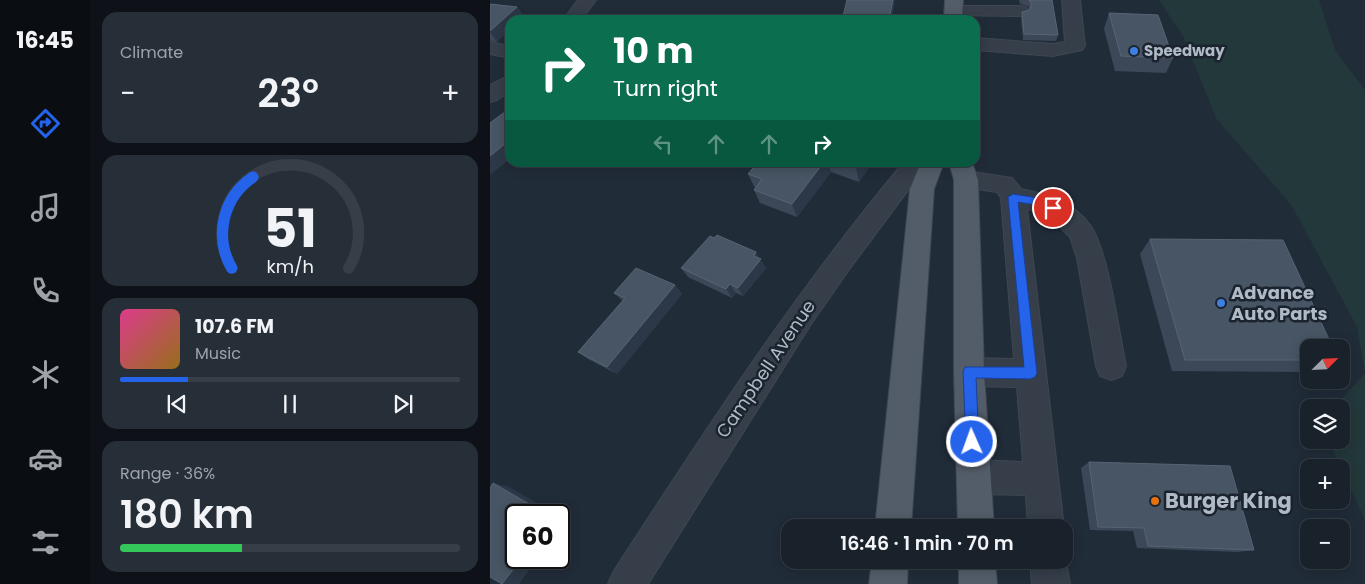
<!DOCTYPE html>
<meta charset="utf-8">
<style>
:root{--surface:#19212b;--page:#262e37;--text:#f1f3f6;--muted:#9fa3a9;--line:#373e47;--accent:#2563eb}
body{margin:0;font-family:Poppins,sans-serif;background:var(--page);color:var(--text);height:100vh;display:flex;flex-direction:column;font-size:19px;white-space:nowrap}
*{box-sizing:border-box;margin:0}
p{font-size:16px;color:var(--muted)}
.icon{flex:none;width:28px;height:28px;fill:none;stroke:currentColor;stroke-width:2;stroke-linecap:round;stroke-linejoin:round}
.map{position:relative;flex:1;overflow:hidden}
.drawer{display:flex;flex-direction:column;gap:12px;padding:12px;background:#0e1218;width:400px}
.drawer>*{flex:none}
.top-card{position:absolute;left:15px;top:15px;width:475px;height:152px;border-radius:15px;box-shadow:0 2px 12px #0003,0 0 0 1px var(--line);background:#0b6e4f;color:#fff;overflow:hidden}
.needle{width:32px;rotate:66deg}
.controls{position:absolute;left:810px;top:339px;display:grid;gap:10px}
.controls a{display:grid;place-items:center;width:50px;height:50px;border-radius:10px;background:var(--surface);box-shadow:0 2px 12px #0003,0 0 0 1px var(--line);font-size:25px}
.speed{position:absolute;left:15px;top:504px;display:flex;gap:10px;font-size:25px;font-weight:700;text-align:center}
.speed>*{display:grid;place-content:center;width:65px;height:65px;border-radius:50%;background:var(--surface);box-shadow:0 2px 12px #0003,0 0 0 1px var(--line);line-height:1}
.speed .limit{border:2px solid #111;border-radius:8px;background:#fff;color:#111}
.pin{position:absolute;display:grid;place-items:center;width:42px;height:42px;color:#fff;margin:-21px;border:2px solid #fff;border-radius:50%;box-shadow:0 1px 5px #0007}
.me{position:absolute;width:55px;margin:-28px;rotate:358deg;stroke-linejoin:round;filter:drop-shadow(0 0 4px #0008)}
.turn{display:flex;align-items:center;gap:18px;height:105px;padding:0 25px;font-size:22px}
.turn .icon{width:65px;height:65px;stroke-width:2.5}
.turn b{display:block;font-size:35px;line-height:42px}
.lanes{display:flex;align-items:center;height:48px;padding:0 25px;background:#0003;justify-content:center;gap:25px;direction:ltr}
.lanes .off{opacity:.35}
.big{font-size:38px;font-weight:600;line-height:1.1}
.drawer .tile{flex:1;display:flex;flex-direction:column;justify-content:center;gap:8px;min-width:0;padding:0 18px;border-radius:15px;background:var(--page)}
.drawer .dial{align-items:center;gap:0}
.dial svg{height:130px;overflow:visible;fill:none;stroke:var(--line);stroke-width:7;stroke-linecap:round;text-anchor:middle}
.dial text{fill:var(--text);stroke:none}
.song{display:flex;align-items:center;gap:15px}
.cover{width:60px;height:60px;border-radius:8px;background:linear-gradient(135deg,hsl(330 70% 55%),hsl(40 70% 35%))}
.played{height:5px;border-radius:2px;background:linear-gradient(90deg,var(--accent) 20%,var(--line) 20%)}
.keys{display:flex;justify-content:space-around;direction:ltr}
.heat{display:flex;justify-content:space-between;align-items:center;font-size:28px;direction:ltr}
.charge{height:8px;border-radius:4px;background:linear-gradient(90deg,#34c759 36%,var(--line) 0)}
.trip{position:absolute;left:291px;top:519px;width:292px;height:50px;border-radius:15px;background:var(--surface);box-shadow:0 2px 12px #0003,0 0 0 1px var(--line);font-weight:600;line-height:50px;text-align:center}
main{display:flex;flex:1;min-height:0}
.tabs{display:flex;flex-direction:column;width:90px;justify-content:space-around;align-items:center;background:#0a0d11;color:var(--muted)}
.tabs .icon{width:35px;height:35px}
.tabs .selected{color:var(--accent)}
.tabs b{font-size:22px;color:var(--text)}
.map>svg:first-child{display:block}
.green{fill:#23383a}
.lines{fill:none;stroke-linecap:round;stroke-linejoin:round}
.minor-casing{stroke:#3e4753;stroke-width:2}
.major-casing{stroke:#3e4753;stroke-width:2}
.minor{fill:#353e49;fill-rule:evenodd}
.major{fill:#535d69;fill-rule:evenodd}
.wall{fill:#3c4858}
.shaded-wall{fill:#2c3847}
.building{fill:#485564;stroke:#586473}
.route{fill:#2563eb;stroke:#184099}
.shop-dot{fill:#3f7fe0;stroke:#1a232e;stroke-width:2}
.food-dot{fill:#e8710a;stroke:#1a232e;stroke-width:2}
.labels{text-anchor:middle;stroke-width:5;stroke-linejoin:round;paint-order:stroke}
.far-poi-label{font-size:15px;font-weight:bold;fill:#b0b9c6;stroke:#1a232e;text-anchor:start}
.poi-label{font-size:18px;font-weight:bold;fill:#b0b9c6;stroke:#1a232e;text-anchor:start}
.street-label{font-size:18px;fill:#b0b9c6;stroke:#1a232e}
.near-poi-label{font-size:21px;font-weight:bold;fill:#b0b9c6;stroke:#1a232e;text-anchor:start}
</style>
<main>
<nav class="tabs">
<b>16:45</b>
<svg class="icon selected" aria-label="directions" viewBox="0 0 24 24"><path d="M12 3l9 9-9 9-9-9zM9 14v-3h6M13 9l2 2-2 2"/></svg>
<svg class="icon" aria-label="music" viewBox="0 0 24 24"><path d="M9 18V5l10-2v13"/><circle cx="6" cy="18" r="3"/><circle cx="16" cy="16" r="3"/></svg>
<svg class="icon" aria-label="phone" viewBox="0 0 24 24"><path d="M5 4h4l2 5-3 2q2 4 5 5l2-3 5 2v4C11 20 4 13 5 4z"/></svg>
<svg class="icon" aria-label="climate" viewBox="0 0 24 24"><path d="M12 3v18M4 7l16 10M4 17L20 7"/></svg>
<svg class="icon" aria-label="car" viewBox="0 0 24 24"><path d="M5 17H2v-5l4-1 3-4h7l3 4 3 1v5h-3M9 17h6M6 11h13"/><circle cx="7" cy="17" r="2"/><circle cx="17" cy="17" r="2"/></svg>
<svg class="icon" aria-label="filters" viewBox="0 0 24 24"><path d="M4 7h16M4 17h16"/><circle cx="9" cy="7" r="2"/><circle cx="15" cy="17" r="2"/></svg>
</nav>
<section class="drawer">
<div class="tile"><p>Climate</p>
<div class="heat"><a>−</a><b class="big">23°</b><a>+</a></div>
</div>
<div class="tile dial"><svg viewBox="0 0 100 80">
<path d="M14 69A42 42 0 1 1 86 69"/>
<path d="M14 69A42 42 0 0 1 27 13" stroke="#2563eb"/>
<text x="50" y="56" font-size="32" font-weight="700">51</text>
<text x="50" y="72" font-size="11">km/h</text>
</svg></div>
<div class="tile">
<div class="song"><i class="cover"></i><div><b>107.6 FM</b><p>Music</p></div></div>
<div class="played"></div>
<div class="keys"><svg class="icon" aria-label="previous" viewBox="0 0 24 24"><path d="M18 5L8 12l10 7zM5 5v14"/></svg><svg class="icon" aria-label="pause" viewBox="0 0 24 24"><path d="M8 5v14M16 5v14"/></svg><svg class="icon" aria-label="next" viewBox="0 0 24 24"><path d="M6 5l10 7-10 7zM19 5v14"/></svg></div>
</div>
<div class="tile"><p>Range · 36%</p><b class="big">180 km</b><div class="charge"></div></div>
</section>
<div class="map">
<svg width="875" height="584" viewBox="0 0 875 584">
<rect width="100%" height="100%" fill="#212c39"/>
<!-- green -->
<path class="green" d="M669 0H829L845 50 875 90V520L838 440H851V408L845 407 875 373 867 327 802 206 726 118 693 36Z"/>
<g class="lines">
<defs>
<path id="minor" d="M88 0H106L91 20H73Z
M572 0H590L595 46 592 50 563 56 485 50V38L563 44 575 42Z
M463 6H530L536 7 539 11 536 15 530 16 457 15 454 11 457 7Z
M0 42 20 46V58L0 54Z
M20 75V91L7 100 0 102V85Z
M414 162H439L358 271 321 324 158 584H118L124 571C215 430 306 291 414 162Z
M476 171 522 178 531 189C557 194 583 202 600 225 618 249 629 333 636 366L632 376 621 380 610 376 606 366 587 258 580 237 563 220 548 211 537 209 574 528H538L536 495 484 494 472 489 467 477 472 465 484 460 533 462 527 387 479 386 468 382 464 372 468 362 479 358 524 359 511 198 507 192 468 186 464 180 468 174Z
M575 557 580 584H542L540 560H575Z"/>
<path id="major" d="M455 0H473L472 20H454Z
M431 162H454L444 189 421 528H385L420 189Z
M459 162H482L488 180 494 372 504 528H468L464 372V180Z
M382 560H418L417 584H379Z
M469 560H505L507 584H469Z"/>
</defs>
<!-- minor casing -->
<use href="#minor" class="minor-casing"/>
<!-- major casing -->
<use href="#major" class="major-casing"/>
<!-- minor -->
<use href="#minor" class="minor"/>
<!-- major -->
<use href="#major" class="major"/>
</g>
<!-- wall -->
<path class="wall" d="M529 0H562L568 35 566 41 533 40 531 18 532 12 539 10V9L538 6 530 4Z
M0 4 27 7 34 17 30 20H20L7 42 0 41Z
M619 13 683 58 676 73 625 71 614 29Z
M268 162H383L369 182 341 172 307 217 270 203 264 190 265 188 258 174Z
M660 239 819 348V372L682 371 650 254Z
M269 259 276 268 253 296 246 293 242 298 198 277 191 268Z
M185 285 192 294 127 374 98 359 88 352 133 301 124 293Z
M599 462 764 550 748 552 647 548 643 531 600 530 591 468Z"/>
<!-- shaded-wall -->
<path class="shaded-wall" d="M403 0H405L402 20H399Z
M27 7 34 17 30 20H20V30L7 42 0 32V31Z
M20 140V159L0 175V156Z
M334 162H338L341 172 307 217 302 204Z
M370 162H383L369 182 366 168Z
M266 252 276 268 253 296 248 288Z
M240 284 246 293 242 298 236 289Z
M185 285 192 294 127 374 117 367Z
M3 483 19 487 68 515H58Z
M69 516 76 520 69 530Z
M32 558H48L29 584H12Z"/>
<!-- building -->
<path class="building" d="M357 0H403L399 20H352Z
M539 0H562L568 35 534 34 532 12 539 10 542 5Z
M0 4 27 7 0 31Z
M619 13 668 15 683 58 631 56Z
M20 108V140L0 156V123Z
M268 162H334L302 204 264 190 272 179 258 174Z
M351 162H370L366 168Z
M227 235 266 252 264 256 271 259 248 288 240 284 236 289 191 268 220 236 224 238Z
M660 239 793 240 843 348H819V360H695Z
M146 268 185 285 117 367 88 352 135 298 124 293Z
M599 462 740 466 764 550 658 546 654 528 608 527Z
M3 483 58 515H26V558H32L12 584 0 577V488Z"/>
<!-- route -->
<path class="route" d="M523 194 554 199 568 208 563 212 552 206 528 202 547 373 545 377 540 379 486 378 489 442 487 447 482 449 478 447 476 442 473 372 475 367H534L518 197Z"/>
<!-- markers -->
<g class="shop-dot">
<circle cx="644" cy="51" r="5"/>
<circle cx="731" cy="303" r="5"/>
</g>
<circle class="food-dot" cx="665" cy="501" r="5"/>
<g class="labels">
<!-- far-poi labels -->
<g class="far-poi-label">
<text x="654" y="56">Speedway</text>
</g>
<!-- poi labels -->
<g class="poi-label">
<text x="741" y="299">Advance<tspan x="741" dy="21">Auto Parts</tspan></text>
</g>
<!-- street labels -->
<g class="street-label">
<text transform="translate(276 369) rotate(-56)" y="6">Campbell Avenue</text>
</g>
<!-- near-poi labels -->
<g class="near-poi-label">
<text x="675" y="508">Burger King</text>
</g>
</g>
</svg>
<div class="controls">
<a><svg class="needle" viewBox="-14 -14 28 28"><path d="M0-13l5 13h-10z" fill="#e53935"/><path d="M0 13l5-13h-10z" fill="#9fa3a9"/></svg></a>
<a><svg class="icon" aria-label="layers" viewBox="0 0 24 24"><path d="M12 4l9 5-9 5-9-5zM3 14l9 5 9-5"/></svg></a>
<a>+</a>
<a>−</a>
</div>
<div class="speed"><div class="limit">60</div></div>
<div class="pin" style="left:563px;top:208px;background:#d93025"><svg class="icon" aria-label="arrive" viewBox="0 0 24 24"><path d="M6 21V4h12l-3 4 3 4H6"/></svg></div>
<svg class="me" style="left:482px;top:442px" viewBox="-20 -20 40 40"><circle r="17" fill="#2563eb" stroke="#fff" stroke-width="3"/><path d="M0-11L8 9 0 5-8 9z" fill="#fff"/></svg>
<div class="trip">16:46 · 1 min · 70 m</div>
<div class="top-card">
<div class="turn"><svg class="icon" aria-label="right" viewBox="0 0 24 24"><path d="M7 20v-9h11M14 6l5 5-5 5"/></svg><div><b>10 m</b>Turn right</div></div>
<div class="lanes"><svg class="icon off" aria-label="left" viewBox="0 0 24 24"><path d="M17 20v-9H6M10 6l-5 5 5 5"/></svg><svg class="icon off" aria-label="ahead" viewBox="0 0 24 24"><path d="M12 20V5M6 11l6-6 6 6"/></svg><svg class="icon off" aria-label="ahead" viewBox="0 0 24 24"><path d="M12 20V5M6 11l6-6 6 6"/></svg><svg class="icon" aria-label="right" viewBox="0 0 24 24"><path d="M7 20v-9h11M14 6l5 5-5 5"/></svg></div>
</div>
</div>
</main>
